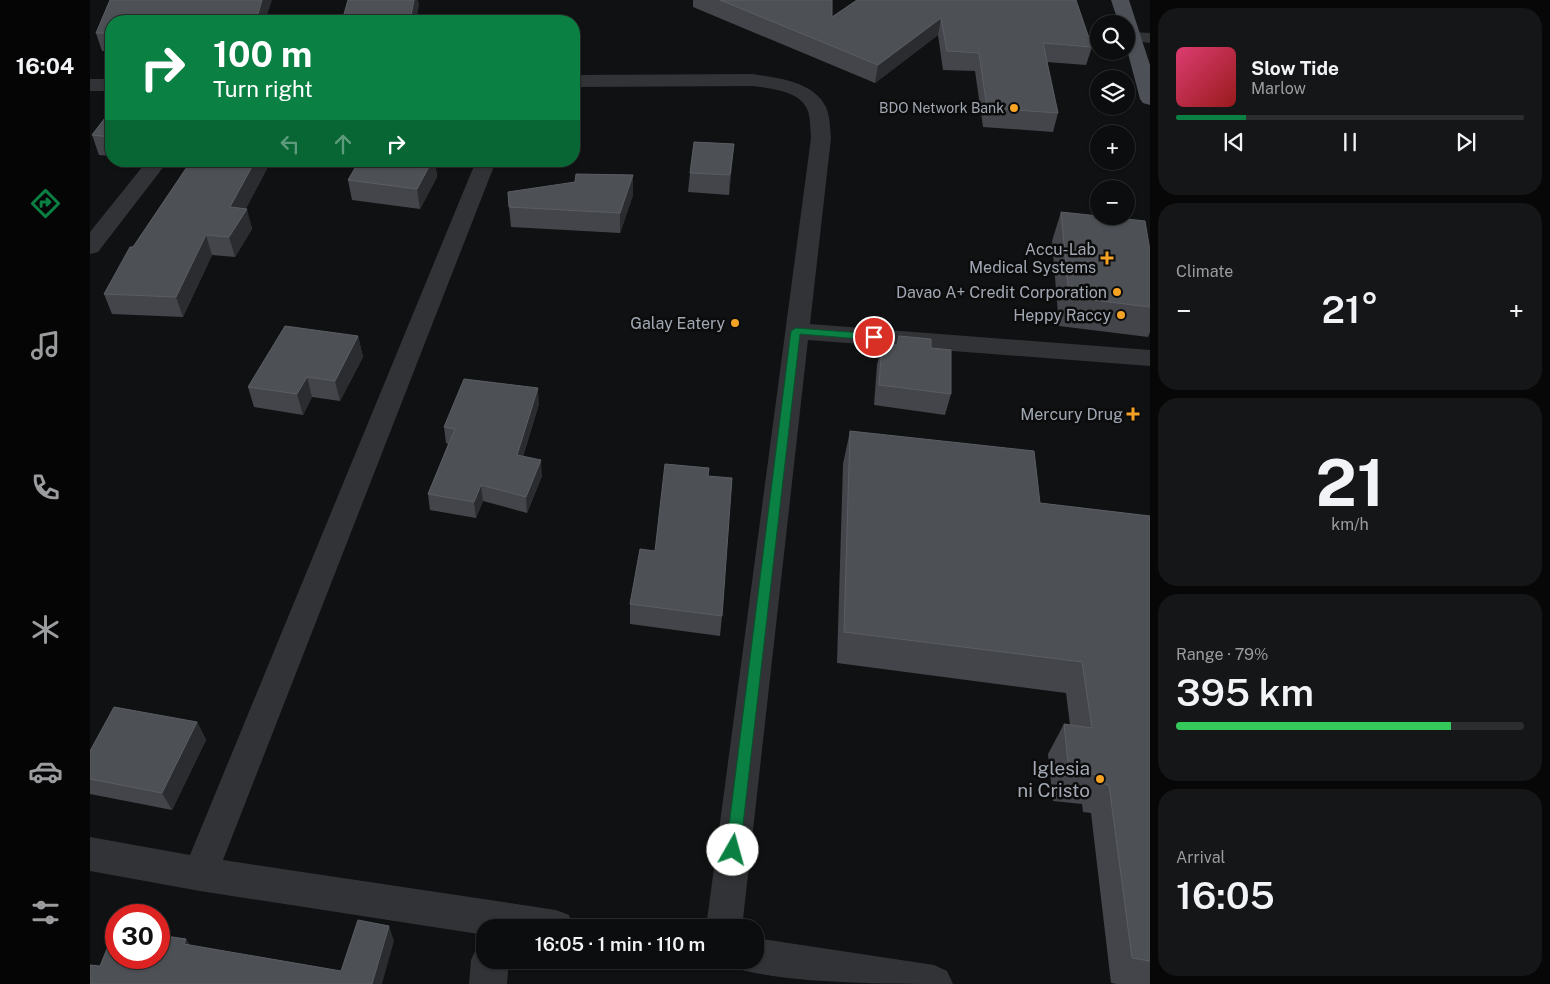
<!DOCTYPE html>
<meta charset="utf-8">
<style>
:root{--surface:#0c0d0e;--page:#151617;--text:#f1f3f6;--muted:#9a9c9e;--line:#2c2d2e;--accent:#0b8043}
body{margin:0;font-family:"Public Sans",sans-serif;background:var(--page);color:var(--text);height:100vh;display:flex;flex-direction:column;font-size:19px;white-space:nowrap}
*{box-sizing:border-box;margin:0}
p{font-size:16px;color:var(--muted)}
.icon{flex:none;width:28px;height:28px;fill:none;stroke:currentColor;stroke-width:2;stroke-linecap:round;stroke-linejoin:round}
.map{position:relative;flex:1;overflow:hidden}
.sheet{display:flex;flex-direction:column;gap:8px;padding:8px;background:#070708;width:400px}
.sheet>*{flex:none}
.hud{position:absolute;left:15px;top:15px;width:475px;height:152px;border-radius:20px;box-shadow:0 1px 4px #0004,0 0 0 1px var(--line);background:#0b8043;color:#fff;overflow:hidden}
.buttons{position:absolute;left:1000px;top:15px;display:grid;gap:10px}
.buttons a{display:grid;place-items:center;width:45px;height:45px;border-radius:50%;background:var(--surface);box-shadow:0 1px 4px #0004,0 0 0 1px var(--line);font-size:25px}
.speed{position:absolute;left:15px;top:904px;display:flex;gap:10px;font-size:25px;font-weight:700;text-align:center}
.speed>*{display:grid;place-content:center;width:65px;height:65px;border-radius:50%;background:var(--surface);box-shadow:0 1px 4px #0004,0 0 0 1px var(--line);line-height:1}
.speed .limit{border:8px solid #d22;background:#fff;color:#111}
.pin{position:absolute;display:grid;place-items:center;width:42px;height:42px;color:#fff;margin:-21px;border:2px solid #fff;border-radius:50%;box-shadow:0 1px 5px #0007}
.me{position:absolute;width:55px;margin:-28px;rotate:7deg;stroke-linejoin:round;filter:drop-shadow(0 0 4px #0008)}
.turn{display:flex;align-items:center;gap:18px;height:105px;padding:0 25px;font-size:22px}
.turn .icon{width:65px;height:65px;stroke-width:2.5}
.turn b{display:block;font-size:35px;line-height:42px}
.lanes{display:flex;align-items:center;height:48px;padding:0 25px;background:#0003;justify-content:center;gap:25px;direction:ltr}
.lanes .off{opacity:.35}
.big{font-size:38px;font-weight:600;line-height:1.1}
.sheet .card{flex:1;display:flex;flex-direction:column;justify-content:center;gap:8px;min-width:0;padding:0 18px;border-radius:20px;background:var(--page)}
.sheet .dial{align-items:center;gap:0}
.dial b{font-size:65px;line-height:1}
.song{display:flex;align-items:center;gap:15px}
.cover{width:60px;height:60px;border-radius:8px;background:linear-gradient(135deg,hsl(340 70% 55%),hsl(0 70% 35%))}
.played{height:5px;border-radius:2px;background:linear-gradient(90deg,var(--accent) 20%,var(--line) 20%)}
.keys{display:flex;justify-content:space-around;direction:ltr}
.heat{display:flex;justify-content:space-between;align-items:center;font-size:28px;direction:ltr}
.charge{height:8px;border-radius:4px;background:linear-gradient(90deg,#34c759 79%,var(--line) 0)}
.trip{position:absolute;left:386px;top:919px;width:288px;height:50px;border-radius:20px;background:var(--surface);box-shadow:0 1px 4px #0004,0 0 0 1px var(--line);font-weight:600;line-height:50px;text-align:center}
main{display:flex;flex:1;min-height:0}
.dock{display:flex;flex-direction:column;width:90px;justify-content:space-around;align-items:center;background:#050506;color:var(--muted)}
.dock .icon{width:35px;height:35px}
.dock .current{color:var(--accent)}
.dock b{font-size:22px;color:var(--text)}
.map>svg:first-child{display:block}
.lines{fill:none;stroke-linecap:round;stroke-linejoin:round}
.service{fill:#313337;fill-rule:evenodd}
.minor{fill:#313337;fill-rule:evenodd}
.primary{fill:#4d5056;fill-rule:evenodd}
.wall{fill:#43454a}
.shaded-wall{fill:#2a2c2f}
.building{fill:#4d5055;stroke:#5a5e64}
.route{fill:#0b8043;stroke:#07532c}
.poi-dot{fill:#f6a325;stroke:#0c0c0d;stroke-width:2}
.labels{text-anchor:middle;stroke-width:5;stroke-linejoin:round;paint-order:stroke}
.far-poi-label{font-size:14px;fill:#a1a8b3;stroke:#0c0c0d;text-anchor:end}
.poi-label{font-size:16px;fill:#a1a8b3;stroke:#0c0c0d;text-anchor:end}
.near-poi-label{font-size:19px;fill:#a1a8b3;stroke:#0c0c0d;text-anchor:end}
</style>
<main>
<nav class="dock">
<b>16:04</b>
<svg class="icon current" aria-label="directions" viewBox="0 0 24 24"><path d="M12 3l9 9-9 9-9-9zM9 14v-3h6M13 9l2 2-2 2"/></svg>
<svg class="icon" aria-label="music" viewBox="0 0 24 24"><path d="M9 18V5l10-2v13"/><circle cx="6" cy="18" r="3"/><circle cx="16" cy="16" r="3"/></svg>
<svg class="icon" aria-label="phone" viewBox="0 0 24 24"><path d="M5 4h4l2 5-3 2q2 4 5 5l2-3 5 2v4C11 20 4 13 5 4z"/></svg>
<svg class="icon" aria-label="climate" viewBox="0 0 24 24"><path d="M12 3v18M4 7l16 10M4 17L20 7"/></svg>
<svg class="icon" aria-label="car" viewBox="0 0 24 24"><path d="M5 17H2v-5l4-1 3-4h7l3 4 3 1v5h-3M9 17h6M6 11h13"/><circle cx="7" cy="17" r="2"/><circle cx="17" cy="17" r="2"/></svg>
<svg class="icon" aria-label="filters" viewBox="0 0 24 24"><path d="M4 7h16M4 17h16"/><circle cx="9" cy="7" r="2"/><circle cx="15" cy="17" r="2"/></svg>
</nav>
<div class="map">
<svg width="1060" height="984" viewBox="0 0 1060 984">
<rect width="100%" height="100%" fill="#101112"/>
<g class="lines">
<!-- service -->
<path class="service" d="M1043 32 1060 33V43L1037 40 1036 35Z"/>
<!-- minor -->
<path class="minor" d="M662 74C687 78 723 81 736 107 740 116 740 128 741 138L720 324 1060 350V366L718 340 652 928H616L721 138C720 128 721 115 716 107 708 91 678 88 662 86L484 87V75Z
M0 79H21V91H0Z
M57 161H78L8 252 0 254V232Z
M386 161H406L133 860 466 910 479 915 484 928H395V935L110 891 0 871V837L100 855Z
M665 938 844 965 857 971 863 984C803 984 706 984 652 970L648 960H665Z
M395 943V960H419L417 984H379L381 960 387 947Z"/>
<!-- primary -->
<path class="primary" d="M1021 0H1039L1060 65V105L1053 103 1050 99 1036 46V24H1029Z"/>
</g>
<!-- wall -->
<path class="wall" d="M20 0 21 21V51H12L6 33Z
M603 0H742V17L767 0 1002 47 996 65 957 62 968 113 963 132 893 127 885 71 853 70 848 35 785 83 603 7Z
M21 110V156L9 155 2 135Z
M644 144 639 195 598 192 600 173Z
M101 161H181L156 208 162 229 145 257 122 255 93 317 22 314 14 294 43 247Z
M269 161H345L347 177 330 209 262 200 258 180Z
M543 195 530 233 421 227 419 207Z
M971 212 1060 307V332L1058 337 969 326 962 241Z
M268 336 273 357 250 401 222 397 213 415 164 407 158 387Z
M792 344 807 345 841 348 861 394 855 415 784 405 787 365Z
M449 404 433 456 452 476 437 513 393 501 386 518 340 510 338 494 358 444 356 443 354 427Z
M760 431 950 503 1060 516V984H1027L1021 983 1001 813 993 812 992 804 963 801 958 754 974 724 980 725 976 693 747 663 753 464Z
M619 476 632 616 630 636 540 624V604L565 551Z
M107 722 116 740 82 810 0 794V751Z"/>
<!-- shaded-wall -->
<path class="shaded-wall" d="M172 0H182L175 21H166Z
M324 0H328L329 5 326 21H320Z
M851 18 848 35 785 83 788 65Z
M644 144 642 164 639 195 640 175Z
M165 161H181L149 222 157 209 162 229 145 257 139 237 140 207Z
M342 161H345L347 177 330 209 327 189Z
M543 175V195L530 233V213Z
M116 235 122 255 93 317 86 297Z
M268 336 273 357 250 401 245 381Z
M217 377 222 397 213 415 207 394Z
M448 388 449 404 429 471 427 455Z
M451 460 452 476 437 513 436 497Z
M391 485 393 501 386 518 384 502Z
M107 722 116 740 82 810 72 793Z
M299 926 304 941 292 984H282Z
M96 939 106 954 94 944Z"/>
<!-- building -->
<path class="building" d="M20 0H172L166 21H21V33H6Z
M258 0H324L320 21H252Z
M630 0H742V17L767 0H986L1002 47 953 43 968 113 897 108 889 53 857 51 851 18 788 65Z
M21 110V137L2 135Z
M604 142 644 144 640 175 600 173Z
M101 161H165L140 207 157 209 139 237 116 235 86 297 14 294 40 247H43Z
M269 161H342L327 189 258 180Z
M486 174 543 175 530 213 419 207 418 192 485 182Z
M971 212 1055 221 1060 251V307L979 297Z
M195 326 268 336 245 381 217 377 207 394 158 387Z
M809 336 841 339V348L861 350V394L789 385 792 344 807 345Z
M374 379 448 388 427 455 451 460 436 497 391 485 384 502 338 494 365 429 354 427Z
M760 431 944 451 950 503 1060 516V961L1042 958 1019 785 1011 783 1010 775 979 772 974 724 1002 728 992 662 754 632Z
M575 464 619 468 618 476 642 478 632 616 540 604 550 549 565 551Z
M24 707 107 722 72 793 0 779V751Z
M268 920 299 926 282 984H0V965L10 966 25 929H26V958H69V935L96 939 94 944 251 971Z"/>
<!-- route -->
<path class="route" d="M706 328 784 334 790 337 784 340 710 334 650 850 648 855 643 857 638 855 636 850 701 331Z"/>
<!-- markers -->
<g class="poi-dot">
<circle cx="924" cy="108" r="5"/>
<path d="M1014.5 250.5h5v5h5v5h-5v5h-5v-5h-5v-5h5z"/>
<circle cx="1027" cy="292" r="5"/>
<circle cx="1031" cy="315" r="5"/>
<circle cx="645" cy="323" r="5"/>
<path d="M1040.5 406.5h5v5h5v5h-5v5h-5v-5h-5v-5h5z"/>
<circle cx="1010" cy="779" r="5"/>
</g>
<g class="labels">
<!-- far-poi labels -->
<g class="far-poi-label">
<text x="914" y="113">BDO Network Bank</text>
</g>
<!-- poi labels -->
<g class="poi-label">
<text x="1006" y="255">Accu-Lab<tspan x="1006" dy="18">Medical Systems</tspan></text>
<text x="1017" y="298">Davao A+ Credit Corporation</text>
<text x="1021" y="321">Heppy Raccy</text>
<text x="635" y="329">Galay Eatery</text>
<text x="1033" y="420">Mercury Drug</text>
</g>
<!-- near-poi labels -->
<g class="near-poi-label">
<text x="1000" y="775">Iglesia<tspan x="1000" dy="22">ni Cristo</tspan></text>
</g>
</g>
</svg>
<div class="buttons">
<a><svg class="icon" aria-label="search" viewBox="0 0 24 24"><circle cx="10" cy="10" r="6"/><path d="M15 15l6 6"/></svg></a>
<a><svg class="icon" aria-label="layers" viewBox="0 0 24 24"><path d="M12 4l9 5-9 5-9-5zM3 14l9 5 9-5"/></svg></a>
<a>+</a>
<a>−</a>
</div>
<div class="speed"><div class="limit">30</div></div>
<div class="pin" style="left:784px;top:337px;background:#d93025"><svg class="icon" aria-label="arrive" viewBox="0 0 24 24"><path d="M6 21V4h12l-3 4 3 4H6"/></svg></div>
<svg class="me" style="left:643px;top:850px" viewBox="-20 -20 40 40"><circle r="19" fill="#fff"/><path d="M0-13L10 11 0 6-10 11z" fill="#0b8043"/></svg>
<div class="trip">16:05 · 1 min · 110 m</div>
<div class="hud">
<div class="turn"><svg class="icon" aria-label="right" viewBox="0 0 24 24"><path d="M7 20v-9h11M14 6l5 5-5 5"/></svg><div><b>100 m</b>Turn right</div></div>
<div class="lanes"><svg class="icon off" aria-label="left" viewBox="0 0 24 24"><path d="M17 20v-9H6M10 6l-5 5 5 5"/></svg><svg class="icon off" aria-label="ahead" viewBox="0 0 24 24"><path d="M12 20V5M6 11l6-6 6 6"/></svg><svg class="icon" aria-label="right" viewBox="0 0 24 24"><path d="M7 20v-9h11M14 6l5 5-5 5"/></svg></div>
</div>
</div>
<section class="sheet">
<div class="card">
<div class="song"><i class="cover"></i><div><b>Slow Tide</b><p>Marlow</p></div></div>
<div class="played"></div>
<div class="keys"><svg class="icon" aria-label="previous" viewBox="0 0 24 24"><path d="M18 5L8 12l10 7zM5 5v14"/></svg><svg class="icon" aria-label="pause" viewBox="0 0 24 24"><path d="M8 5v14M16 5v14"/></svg><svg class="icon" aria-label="next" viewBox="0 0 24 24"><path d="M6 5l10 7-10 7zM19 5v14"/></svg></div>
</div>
<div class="card"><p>Climate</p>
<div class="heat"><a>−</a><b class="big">21°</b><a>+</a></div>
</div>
<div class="card dial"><b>21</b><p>km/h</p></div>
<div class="card"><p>Range · 79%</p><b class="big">395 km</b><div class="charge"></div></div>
<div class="card"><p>Arrival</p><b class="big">16:05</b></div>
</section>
</main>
